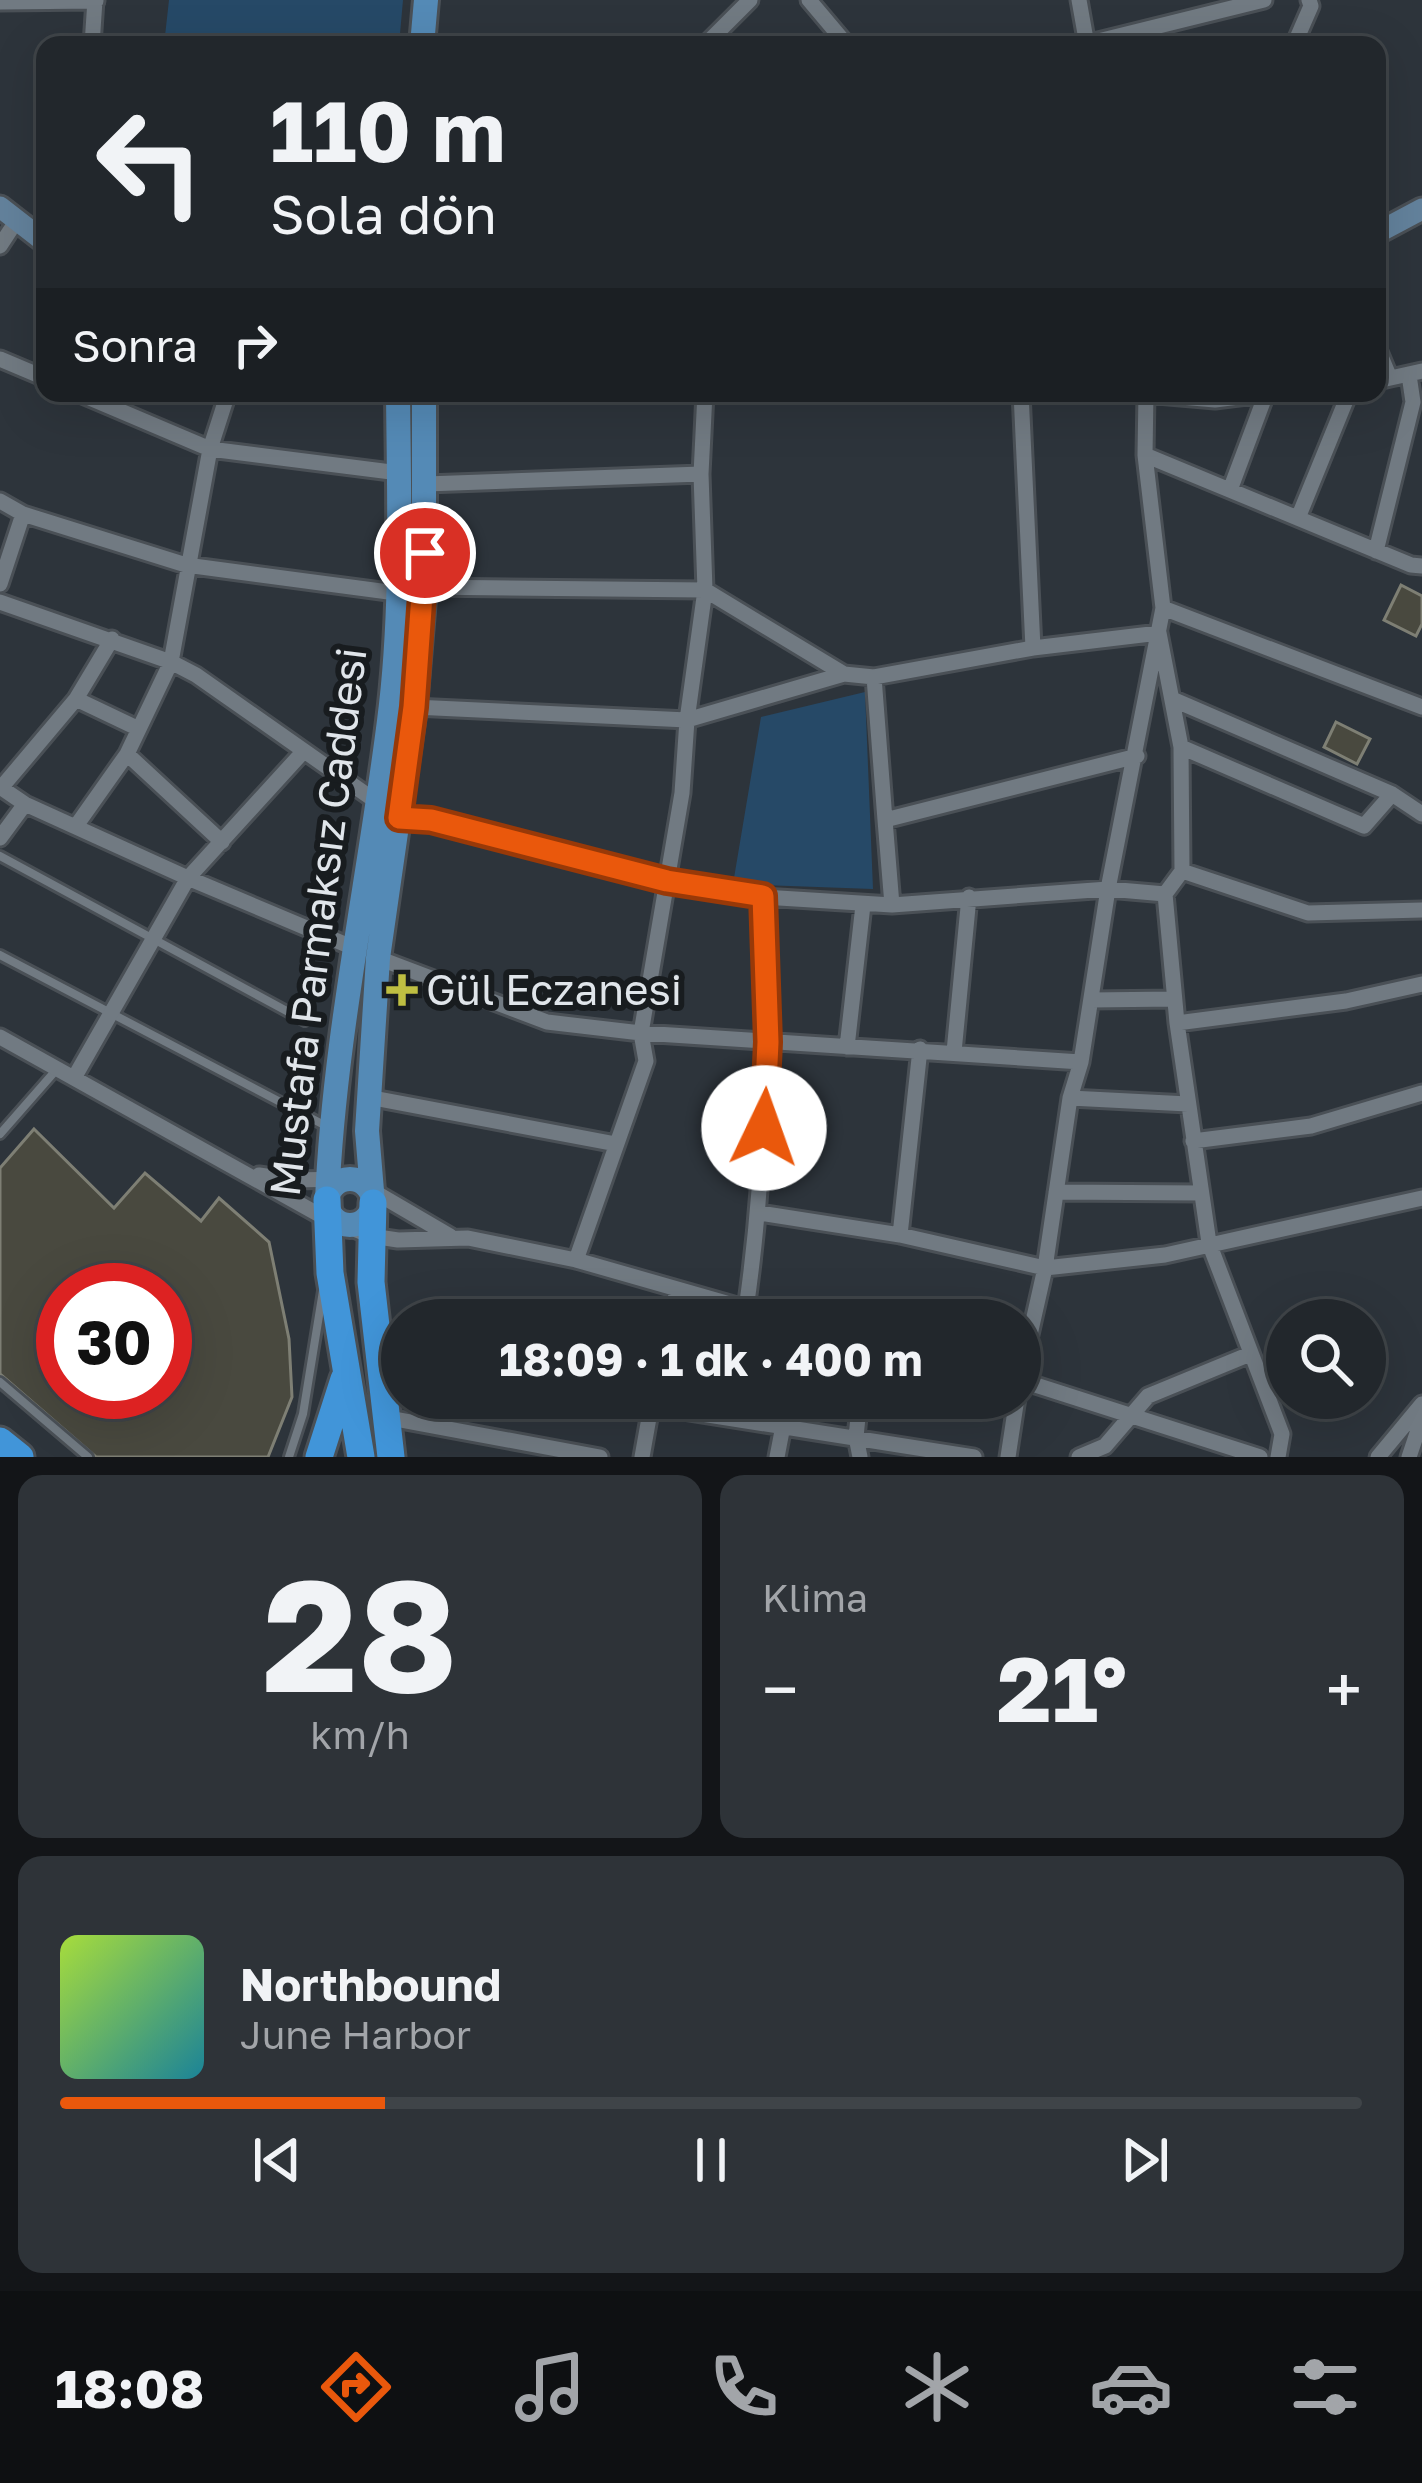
<!DOCTYPE html>
<html lang="tr">
<meta charset="utf-8">
<style>
:root{--surface:#22272c;--page:#2e3338;--text:#f1f3f6;--muted:#a2a5a9;--line:#3f4448;--accent:#ea580c}
body{margin:0;font-family:"Golos Text",sans-serif;background:var(--page);color:var(--text);height:100vh;display:flex;flex-direction:column;font-size:45px;white-space:nowrap}
*{box-sizing:border-box;margin:0}
p{font-size:39px;color:var(--muted)}
.icon{flex:none;width:66px;height:66px;fill:none;stroke:currentColor;stroke-width:2;stroke-linecap:round;stroke-linejoin:round}
.map{position:relative;height:1457px;overflow:hidden}
.details{display:flex;flex-direction:column;gap:18px;padding:18px;background:#131518;flex:1}
.details>*{flex:none}
.hud{position:absolute;left:36px;top:36px;width:1350px;height:366px;border-radius:24px;box-shadow:0 12px 48px #0002,0 0 0 3px var(--line);background:#22272c;color:var(--text);overflow:hidden}
.fabs{position:absolute;left:1266px;top:1299px;display:grid;gap:24px}
.fabs a{display:grid;place-items:center;width:120px;height:120px;border-radius:50%;background:var(--surface);box-shadow:0 12px 48px #0002,0 0 0 3px var(--line);font-size:60px}
.speed{position:absolute;left:36px;top:1263px;display:flex;gap:24px;font-size:60px;font-weight:700;text-align:center}
.speed>*{display:grid;place-content:center;width:156px;height:156px;border-radius:50%;background:var(--surface);box-shadow:0 12px 48px #0002,0 0 0 3px var(--line);line-height:1}
.speed .limit{border:18px solid #d22;background:#fff;color:#111}
.pin{position:absolute;display:grid;place-items:center;width:102px;height:102px;color:#fff;margin:-51px;border:6px solid #fff;border-radius:50%;box-shadow:0 3px 12px #0007}
.me{position:absolute;width:132px;margin:-66px;rotate:3deg;stroke-linejoin:round;filter:drop-shadow(0 0 9px #0008)}
.turn{display:flex;align-items:center;gap:42px;height:252px;padding:0 36px;font-size:54px}
.turn .icon{width:156px;height:156px;stroke-width:2.5}
.turn b{display:block;font-size:84px;line-height:102px}
.then{display:flex;align-items:center;height:114px;padding:0 36px;background:#0003;gap:24px;font-size:45px}
.big{font-size:90px;font-weight:700;line-height:1.1}
.details .tile{flex:1;display:flex;flex-direction:column;justify-content:center;gap:18px;min-width:0;padding:0 42px;border-radius:24px;background:var(--page)}
.details .dial{align-items:center;gap:0}
.dial b{font-size:156px;line-height:1}
.song{display:flex;align-items:center;gap:36px}
.cover{width:144px;height:144px;border-radius:18px;background:linear-gradient(135deg,hsl(80 70% 55%),hsl(190 70% 35%))}
.played{height:12px;border-radius:6px;background:linear-gradient(90deg,var(--accent) 25%,var(--line) 25%)}
.keys{display:flex;justify-content:space-around;direction:ltr}
.heat{display:flex;justify-content:space-between;align-items:center;font-size:66px;direction:ltr}
.details .tiles{flex:1;display:grid;gap:18px;grid-template-columns:1fr 1fr}
.tile:last-child{grid-column:span 2}
.trip{position:absolute;left:381px;top:1299px;width:660px;height:120px;border-radius:60px;background:var(--surface);box-shadow:0 12px 48px #0002,0 0 0 3px var(--line);font-weight:700;line-height:120px;text-align:center}
.dock{display:flex;height:192px;justify-content:space-around;align-items:center;background:#0e1012;color:var(--muted)}
.dock .icon{width:84px;height:84px}
.dock .active{color:var(--accent)}
.dock b{font-size:54px;color:var(--text)}
.map>svg:first-child{display:block}
.green{fill:#264967}
.building{fill:#49493f;stroke:#7e7f74;stroke-width:3;fill-rule:evenodd}
.lines{fill:none;stroke-linecap:round;stroke-linejoin:round}
.lane-casing{stroke:#4a5056;stroke-width:14}
.street-casing{stroke:#4a5056;stroke-width:21}
.secondary-casing{stroke:#4a5056;stroke-width:27}
.primary-casing{stroke:#4a5056;stroke-width:30}
.highway-casing{stroke:#4a5056;stroke-width:33}
.lane{stroke:#717a82;stroke-width:8}
.street{stroke:#717a82;stroke-width:15}
.secondary{stroke:#63829c;stroke-width:21}
.primary{stroke:#548ab6;stroke-width:24}
.highway{stroke:#4195d9;stroke-width:27}
.route-casing{stroke:#983908;stroke-width:30}
.route{stroke:#ea580c;stroke-width:21}
.poi-dot{fill:#bebe42;stroke:#181c1f;stroke-width:4.5}
.labels{text-anchor:middle;stroke-width:12;stroke-linejoin:round;paint-order:stroke}
.street-label{font-size:42px;fill:#e0e5ea;stroke:#181c1f}
.poi-label{font-size:42px;fill:#e0e5ea;stroke:#181c1f;text-anchor:start}
</style>
<div class="map">
<svg width="1422" height="1457" viewBox="0 0 1422 1457">
<rect width="100%" height="100%" fill="#2d343b"/>
<!-- green -->
<path class="green" d="M169 0H403L399 45H164Z
M865 692 873 889 733 884 761 717Z"/>
<!-- building -->
<path class="building" d="M1401 585 1422 596V624L1416 636 1384 620Z
M1336 722 1370 739 1357 764 1324 747Z
M34 1129 114 1208 145 1173 201 1221 219 1198 269 1242 289 1339 292 1397 268 1457H96L0 1374V1168ZM63 1290H165V1392H63Z"/>
<g class="lines">
<defs>
<path id="lane" d="M0 856 305 1021
M0 955 326 1126
M0 1134 57 1069
M0 1382 88 1457
M289 1457 303 1414 323 1291"/>
<path id="street" d="M809 0 847 45
M1079 0 1087 45
M0 2 96 1
M1086 44 1264 0
M92 45 95 0
M705 45 750 0
M1294 45 1311 6 1309 0
M0 246 17 220
M1377 347 1390 378
M0 359 45 378
M1377 381 1422 371
M78 393 210 449 399 473
M1021 393 1033 648 1159 633 1181 747 1182 871
M1146 394 1215 400 1272 393
M1145 455 1411 565 1422 566
M426 484 701 474
M1230 490 1266 394
M0 501 23 514 186 565 396 593
M1298 518 1349 393
M1376 551 1413 402 1409 375
M0 584 23 514
M424 587 705 590 844 674
M0 602 171 662 196 675 377 802
M1163 608 1422 707
M874 677 885 820
M76 699 139 729
M1172 699 1392 794 1422 814
M414 707 687 720 844 674 874 677 1033 648
M1181 747 1364 826 1392 794
M127 754 222 842
M0 787 25 804 188 878 354 948
M1 788 76 699 112 639
M399 817 431 821 667 881 763 897 892 905 1108 889 1165 894 1182 871 1308 913 1422 910
M76 826 127 754 171 662 210 449 228 393
M0 838 25 804
M1165 894 1177 1023 1209 1243 1282 1434 1278 1457
M892 905 885 820 1137 756
M378 958 547 1022 641 1033 1081 1062
M1091 1000 1174 999
M1177 1023 1346 1001 1422 984
M0 1037 316 1213 371 1236 398 1240 468 1238 576 1260 786 1320
M847 1047 863 905
M954 1052 969 897
M74 1078 188 878 302 753
M368 1097 616 1144
M1070 1098 1188 1104
M1193 1141 1311 1126 1422 1093
M259 1175 293 1180 346 1179
M373 1191 450 1236
M1056 1192 1201 1193
M760 1213 900 1235 1045 1268 1165 1255 1422 1198
M900 1235 920 1049
M576 1260 646 1061 641 1033 682 793 687 720 705 590 701 474 705 393
M746 1309C766 1171 768 1036 763 897
M670 1320 677 1291
M1020 1379 1045 1268 1070 1098 1081 1062 1108 889 1163 608 1145 455 1146 393
M1020 1380 1260 1457
M651 1406 974 1457
M384 1417 600 1457
M642 1457 652 1401
M777 1457 783 1426
M860 1457 856 1437 860 1398
M1008 1457 1017 1398
M1079 1457 1105 1446 1148 1396 1250 1354
M1378 1457 1422 1404
M1409 1457 1422 1418"/>
<path id="secondary" d="M0 207 45 242
M1377 233 1422 209"/>
<path id="primary" d="M422 45 426 0
M327 1202a23 23 0 1 1 46 0a23 23 0 1 1-46 0Z
M327 1200C334 1039 369 880 389 721 403 613 399 501 398 393
M373 1203 367 1131 378 958 414 707 424 587V393"/>
<path id="highway" d="M327 1200 330 1273 361 1457
M373 1203 371 1282 391 1457
M0 1441 20 1457
M319 1457 344 1379"/>
</defs>
<!-- lane casing -->
<use href="#lane" class="lane-casing"/>
<!-- street casing -->
<use href="#street" class="street-casing"/>
<!-- secondary casing -->
<use href="#secondary" class="secondary-casing"/>
<!-- primary casing -->
<use href="#primary" class="primary-casing"/>
<!-- highway casing -->
<use href="#highway" class="highway-casing"/>
<!-- lane -->
<use href="#lane" class="lane"/>
<!-- street -->
<use href="#street" class="street"/>
<!-- secondary -->
<use href="#secondary" class="secondary"/>
<!-- primary -->
<use href="#primary" class="primary"/>
<!-- highway -->
<use href="#highway" class="highway"/>
</g>
<g class="lines">
<defs>
<path id="route" d="M425 553 414 707 399 818 431 820 667 881 763 896 768 1042 764 1128"/>
</defs>
<!-- route casing -->
<use href="#route" class="route-casing"/>
<!-- route -->
<use href="#route" class="route"/>
</g>
<!-- markers -->
<path class="poi-dot" d="M396 972h12v12h12v12h-12v12h-12v-12h-12v-12h12z"/>
<g class="labels">
<!-- street labels -->
<g class="street-label">
<text transform="translate(318 922) rotate(-83)" y="15">Mustafa Parmaksız Caddesi</text>
</g>
<!-- poi labels -->
<g class="poi-label">
<text x="426" y="1005">Gül Eczanesi</text>
</g>
</g>
</svg>
<div class="fabs">
<a><svg class="icon" aria-label="search" viewBox="0 0 24 24"><circle cx="10" cy="10" r="6"/><path d="M15 15l6 6"/></svg></a>
</div>
<div class="speed"><div class="limit">30</div></div>
<div class="pin" style="left:425px;top:553px;background:#d93025"><svg class="icon" aria-label="arrive" viewBox="0 0 24 24"><path d="M6 21V4h12l-3 4 3 4H6"/></svg></div>
<svg class="me" style="left:764px;top:1128px" viewBox="-20 -20 40 40"><circle r="19" fill="#fff"/><path d="M0-13L10 11 0 6-10 11z" fill="#ea580c"/></svg>
<div class="trip">18:09 · 1 dk · 400 m</div>
<div class="hud">
<div class="turn"><svg class="icon" aria-label="left" viewBox="0 0 24 24"><path d="M17 20v-9H6M10 6l-5 5 5 5"/></svg><div><b>110 m</b>Sola dön</div></div>
<div class="then">Sonra<svg class="icon" aria-label="right" viewBox="0 0 24 24"><path d="M7 20v-9h11M14 6l5 5-5 5"/></svg></div>
</div>
</div>
<section class="details">
<div class="tiles">
<div class="tile dial"><b>28</b><p>km/h</p></div>
<div class="tile"><p>Klima</p>
<div class="heat"><a>−</a><b class="big">21°</b><a>+</a></div>
</div>
<div class="tile">
<div class="song"><i class="cover"></i><div><b>Northbound</b><p>June Harbor</p></div></div>
<div class="played"></div>
<div class="keys"><svg class="icon" aria-label="previous" viewBox="0 0 24 24"><path d="M18 5L8 12l10 7zM5 5v14"/></svg><svg class="icon" aria-label="pause" viewBox="0 0 24 24"><path d="M8 5v14M16 5v14"/></svg><svg class="icon" aria-label="next" viewBox="0 0 24 24"><path d="M6 5l10 7-10 7zM19 5v14"/></svg></div>
</div>
</div>
</section>
<nav class="dock">
<b>18:08</b>
<svg class="icon active" aria-label="directions" viewBox="0 0 24 24"><path d="M12 3l9 9-9 9-9-9zM9 14v-3h6M13 9l2 2-2 2"/></svg>
<svg class="icon" aria-label="music" viewBox="0 0 24 24"><path d="M9 18V5l10-2v13"/><circle cx="6" cy="18" r="3"/><circle cx="16" cy="16" r="3"/></svg>
<svg class="icon" aria-label="phone" viewBox="0 0 24 24"><path d="M5 4h4l2 5-3 2q2 4 5 5l2-3 5 2v4C11 20 4 13 5 4z"/></svg>
<svg class="icon" aria-label="climate" viewBox="0 0 24 24"><path d="M12 3v18M4 7l16 10M4 17L20 7"/></svg>
<svg class="icon" aria-label="car" viewBox="0 0 24 24"><path d="M5 17H2v-5l4-1 3-4h7l3 4 3 1v5h-3M9 17h6M6 11h13"/><circle cx="7" cy="17" r="2"/><circle cx="17" cy="17" r="2"/></svg>
<svg class="icon" aria-label="filters" viewBox="0 0 24 24"><path d="M4 7h16M4 17h16"/><circle cx="9" cy="7" r="2"/><circle cx="15" cy="17" r="2"/></svg>
</nav>
